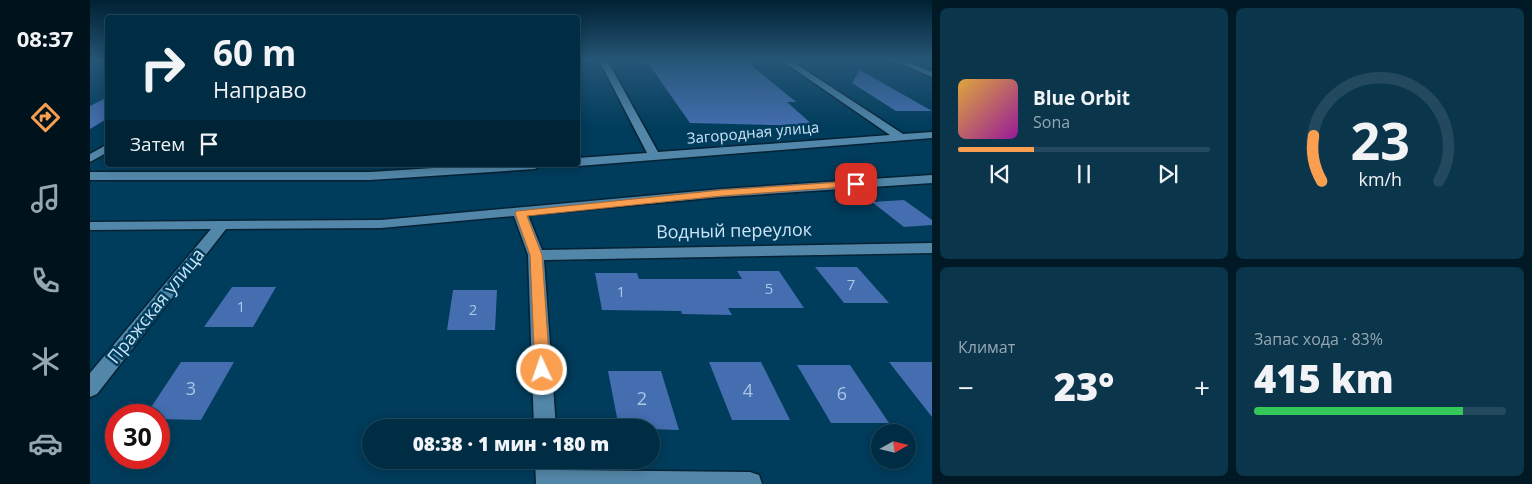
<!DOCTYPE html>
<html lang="ru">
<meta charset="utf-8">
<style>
:root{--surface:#002d44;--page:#0a354b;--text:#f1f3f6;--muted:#95a8b2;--line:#22495d;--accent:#fa9f50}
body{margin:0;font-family:"Open Sans",sans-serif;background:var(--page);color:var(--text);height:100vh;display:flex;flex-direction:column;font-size:19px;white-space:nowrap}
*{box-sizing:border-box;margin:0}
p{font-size:16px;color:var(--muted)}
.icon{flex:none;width:28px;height:28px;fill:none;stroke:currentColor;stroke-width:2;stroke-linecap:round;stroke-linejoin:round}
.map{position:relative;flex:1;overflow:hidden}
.sheet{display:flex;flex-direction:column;gap:8px;padding:8px;background:#001925;width:600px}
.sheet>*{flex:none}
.guide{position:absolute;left:15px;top:15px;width:475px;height:152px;border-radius:5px;box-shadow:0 2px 12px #0003,0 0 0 1px var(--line);background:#002d44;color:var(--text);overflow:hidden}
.needle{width:32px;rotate:82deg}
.buttons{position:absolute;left:781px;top:424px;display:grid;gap:10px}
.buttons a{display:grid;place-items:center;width:45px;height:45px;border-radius:50%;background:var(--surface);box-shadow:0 2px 12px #0003,0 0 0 1px var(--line);font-size:25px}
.speed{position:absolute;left:15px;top:404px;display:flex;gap:10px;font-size:25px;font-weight:700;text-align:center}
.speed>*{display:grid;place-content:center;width:65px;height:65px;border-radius:50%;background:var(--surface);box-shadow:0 2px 12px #0003,0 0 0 1px var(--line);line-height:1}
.speed .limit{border:8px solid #d22;background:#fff;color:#111}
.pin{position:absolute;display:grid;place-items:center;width:42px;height:42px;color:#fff;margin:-21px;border-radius:10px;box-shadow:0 2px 8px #0006}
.me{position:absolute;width:55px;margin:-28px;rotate:357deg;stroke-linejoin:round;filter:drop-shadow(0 0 4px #0008)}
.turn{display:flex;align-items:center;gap:18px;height:105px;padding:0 25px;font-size:22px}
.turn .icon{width:65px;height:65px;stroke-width:2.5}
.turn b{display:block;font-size:35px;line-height:42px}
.then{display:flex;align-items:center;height:48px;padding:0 25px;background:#0003;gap:10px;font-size:19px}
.big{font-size:38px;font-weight:800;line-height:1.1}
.sheet .tile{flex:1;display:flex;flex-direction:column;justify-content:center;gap:8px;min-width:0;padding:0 18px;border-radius:8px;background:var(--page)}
.sheet .dial{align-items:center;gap:0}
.dial svg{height:130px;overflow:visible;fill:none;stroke:var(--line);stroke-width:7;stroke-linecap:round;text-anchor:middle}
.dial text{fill:var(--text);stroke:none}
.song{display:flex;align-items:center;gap:15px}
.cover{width:60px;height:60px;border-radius:8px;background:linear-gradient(135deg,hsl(40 70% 55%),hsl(300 70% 35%))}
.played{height:5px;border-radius:2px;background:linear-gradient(90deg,var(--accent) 30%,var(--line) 30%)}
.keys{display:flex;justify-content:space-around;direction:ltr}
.heat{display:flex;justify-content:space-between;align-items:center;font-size:28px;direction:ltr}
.charge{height:8px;border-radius:4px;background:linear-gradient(90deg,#34c759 83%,var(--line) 0)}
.sheet .tiles{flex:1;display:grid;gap:8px;grid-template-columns:repeat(2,1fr)}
.trip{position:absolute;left:272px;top:419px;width:298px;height:50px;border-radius:25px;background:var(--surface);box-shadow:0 2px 12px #0003,0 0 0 1px var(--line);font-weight:800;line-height:50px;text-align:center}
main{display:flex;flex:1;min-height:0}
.dock{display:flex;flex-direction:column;width:90px;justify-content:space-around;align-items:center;background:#00121b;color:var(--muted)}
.dock .icon{width:35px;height:35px}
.dock .selected{color:var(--accent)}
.dock b{font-size:22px;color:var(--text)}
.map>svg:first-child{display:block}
.building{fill:#446eb0}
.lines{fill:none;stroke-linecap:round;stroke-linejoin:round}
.street-casing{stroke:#062233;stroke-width:3}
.street{fill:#5387a9;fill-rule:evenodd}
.route{fill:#fa9f50;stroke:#a26734}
.labels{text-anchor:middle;stroke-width:5;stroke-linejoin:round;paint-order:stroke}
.far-street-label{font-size:15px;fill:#cbe5f8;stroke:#003c5b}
.number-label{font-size:15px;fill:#a9c7e6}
.street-label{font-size:18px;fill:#cbe5f8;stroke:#003c5b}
.near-number-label{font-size:18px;fill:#a9c7e6}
</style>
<main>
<nav class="dock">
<b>08:37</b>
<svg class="icon selected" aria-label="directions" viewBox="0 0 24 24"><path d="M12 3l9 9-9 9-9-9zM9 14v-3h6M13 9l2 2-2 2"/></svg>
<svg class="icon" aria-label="music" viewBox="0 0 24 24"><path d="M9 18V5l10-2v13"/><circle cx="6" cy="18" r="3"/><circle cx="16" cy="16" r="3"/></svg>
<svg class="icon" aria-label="phone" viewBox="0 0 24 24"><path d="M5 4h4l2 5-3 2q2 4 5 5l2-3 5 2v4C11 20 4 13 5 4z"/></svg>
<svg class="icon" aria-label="climate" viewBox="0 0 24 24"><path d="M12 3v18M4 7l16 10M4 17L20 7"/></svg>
<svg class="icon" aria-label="car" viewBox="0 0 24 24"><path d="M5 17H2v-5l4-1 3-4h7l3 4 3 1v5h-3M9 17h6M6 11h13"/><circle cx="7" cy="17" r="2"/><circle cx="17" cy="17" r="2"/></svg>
</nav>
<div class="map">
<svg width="842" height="484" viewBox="0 0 842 484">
<rect width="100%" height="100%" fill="#003c5b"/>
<!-- building -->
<path class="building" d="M556 60H655L706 102H697L724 126 600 123Z
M770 70 842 111H806L762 83Z
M18 97V118L0 129V106Z
M814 200 842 220V225L814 227 782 202Z
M725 267H767L799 303H754Z
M647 271H689L714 308H638L642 315 592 314 591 311 512 310 505 273H547L549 279H652Z
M142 287H186L163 327H114Z
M363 290H407L405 330H357Z
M91 362H144L111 420 69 419V415H56Z
M619 362H671L700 420H642Z
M799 362H842V417Z
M707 365H760L799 423H741Z
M518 371H571L589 430 529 428Z"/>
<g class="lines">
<defs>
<path id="street" d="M509 60H517L568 152 800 135 691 60H700L813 134 842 132V138L488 166 486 165 488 158 557 153Z
M802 60H813L842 72V77Z
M18 144V152L0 162V154Z
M391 165H451L445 169 280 180H0V172H280Z
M842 175V183L631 197 438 215 452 250 842 243V253L454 260 466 428H444L438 255 424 216 291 228 136 229 7 394 0 397V373L121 229 0 230V222L291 220 631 189Z
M445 460H469L470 470 660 472 669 475 672 484H446Z"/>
</defs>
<!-- street casing -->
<use href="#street" class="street-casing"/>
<!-- street -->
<use href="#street" class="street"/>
</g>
<!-- sky -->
<linearGradient id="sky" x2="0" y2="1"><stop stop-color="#002132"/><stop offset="0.47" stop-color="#265677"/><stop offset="1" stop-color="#265677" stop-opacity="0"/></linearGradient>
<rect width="842" height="128" fill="url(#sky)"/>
<!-- route -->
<path class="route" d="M766 181 769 182V186L631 196 437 216 452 255 460 370 458 374 452 376 447 374 445 370 440 255 425 213 427 211 631 190Z"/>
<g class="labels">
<!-- far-street labels -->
<g class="far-street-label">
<text transform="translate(663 133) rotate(-5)" y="5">Загородная улица</text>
</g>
<!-- number labels -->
<g class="number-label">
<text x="761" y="290">7</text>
<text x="679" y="294">5</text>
<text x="531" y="297">1</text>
<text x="151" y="312">1</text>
<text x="383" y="315">2</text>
</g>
<!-- street labels -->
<g class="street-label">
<text transform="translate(644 231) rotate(-1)" y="6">Водный переулок</text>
<text transform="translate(66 306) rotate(-51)" y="6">Пражская улица</text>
</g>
<!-- near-number labels -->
<g class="near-number-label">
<text x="101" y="395">3</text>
<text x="658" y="397">4</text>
<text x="752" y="400">6</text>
<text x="552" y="405">2</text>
</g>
</g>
</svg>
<div class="buttons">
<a><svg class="needle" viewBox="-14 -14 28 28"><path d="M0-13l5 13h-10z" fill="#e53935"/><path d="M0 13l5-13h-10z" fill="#95a8b2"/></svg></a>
</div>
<div class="speed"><div class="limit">30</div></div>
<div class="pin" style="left:766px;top:184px;background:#d93025"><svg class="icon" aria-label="arrive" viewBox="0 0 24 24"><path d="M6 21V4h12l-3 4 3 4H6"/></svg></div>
<svg class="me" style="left:452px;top:370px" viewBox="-20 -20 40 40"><circle r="17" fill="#fa9f50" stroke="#fff" stroke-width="3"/><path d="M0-11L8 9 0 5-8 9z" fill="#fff"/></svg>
<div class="trip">08:38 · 1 мин · 180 m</div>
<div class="guide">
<div class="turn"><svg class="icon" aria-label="right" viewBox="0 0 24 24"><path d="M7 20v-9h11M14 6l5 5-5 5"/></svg><div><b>60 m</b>Направо</div></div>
<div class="then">Затем<svg class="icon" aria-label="arrive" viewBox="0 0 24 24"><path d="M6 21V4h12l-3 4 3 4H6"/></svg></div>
</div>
</div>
<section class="sheet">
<div class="tiles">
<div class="tile">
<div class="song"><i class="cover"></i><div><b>Blue Orbit</b><p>Sona</p></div></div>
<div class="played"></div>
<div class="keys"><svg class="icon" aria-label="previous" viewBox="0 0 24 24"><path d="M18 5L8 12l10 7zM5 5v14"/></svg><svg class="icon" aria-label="pause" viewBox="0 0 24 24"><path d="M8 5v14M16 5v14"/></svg><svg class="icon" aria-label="next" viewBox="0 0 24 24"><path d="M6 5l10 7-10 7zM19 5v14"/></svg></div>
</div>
<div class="tile dial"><svg viewBox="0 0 100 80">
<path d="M14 69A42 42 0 1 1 86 69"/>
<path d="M14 69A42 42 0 0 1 9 41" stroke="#fa9f50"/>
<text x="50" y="56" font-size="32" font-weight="700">23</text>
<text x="50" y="72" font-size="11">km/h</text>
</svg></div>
<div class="tile"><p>Климат</p>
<div class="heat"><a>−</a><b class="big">23°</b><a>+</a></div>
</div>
<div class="tile"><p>Запас хода · 83%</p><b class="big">415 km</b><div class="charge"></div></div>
</div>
</section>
</main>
